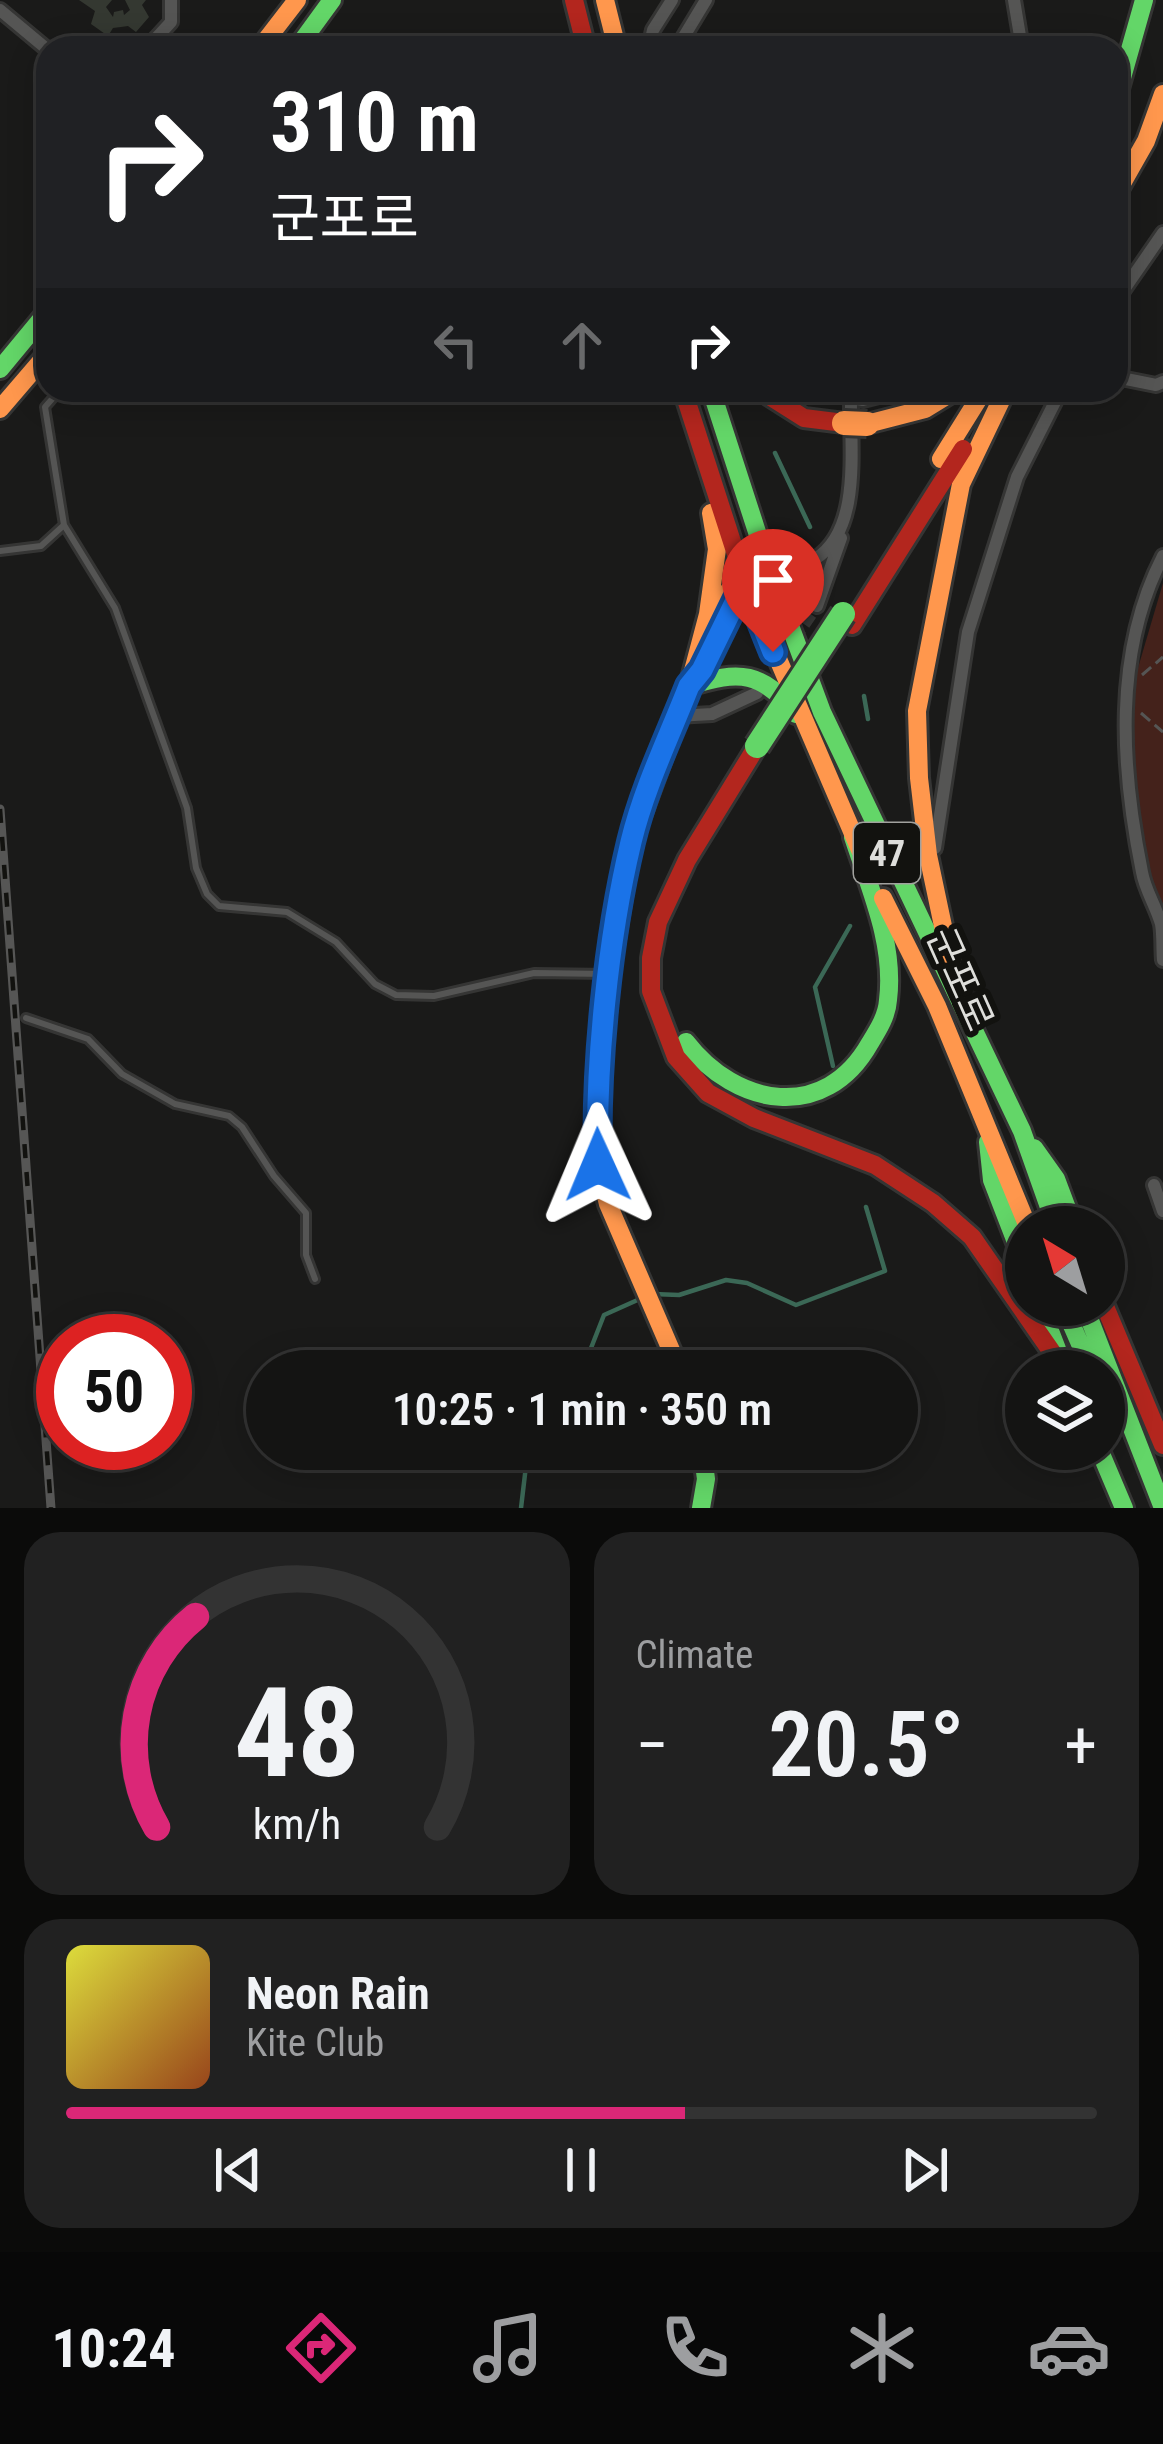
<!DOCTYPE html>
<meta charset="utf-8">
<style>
:root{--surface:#141413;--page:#212121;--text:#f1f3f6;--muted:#9d9ea0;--line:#333;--accent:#db2777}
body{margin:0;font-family:"Roboto Condensed","Noto Sans KR",sans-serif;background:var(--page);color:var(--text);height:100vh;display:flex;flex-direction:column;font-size:45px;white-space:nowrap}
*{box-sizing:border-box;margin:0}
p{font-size:39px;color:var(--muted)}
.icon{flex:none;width:66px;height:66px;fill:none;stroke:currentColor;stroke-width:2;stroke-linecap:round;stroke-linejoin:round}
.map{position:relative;height:1508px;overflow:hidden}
.drawer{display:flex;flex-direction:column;gap:24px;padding:24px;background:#0b0b0a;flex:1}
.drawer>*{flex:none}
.guide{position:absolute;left:36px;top:36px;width:1092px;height:366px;border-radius:36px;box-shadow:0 6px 30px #0003,0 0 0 3px var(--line);background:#202124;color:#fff;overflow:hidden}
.needle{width:78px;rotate:322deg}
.fabs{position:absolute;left:1005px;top:1206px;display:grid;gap:24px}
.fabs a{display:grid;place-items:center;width:120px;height:120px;border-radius:50%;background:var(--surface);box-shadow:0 6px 30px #0003,0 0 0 3px var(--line);font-size:60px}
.speed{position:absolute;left:36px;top:1314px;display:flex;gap:24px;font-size:60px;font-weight:700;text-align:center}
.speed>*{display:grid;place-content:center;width:156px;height:156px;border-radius:50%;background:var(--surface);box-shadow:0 6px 30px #0003,0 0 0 3px var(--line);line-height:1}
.speed .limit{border:18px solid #d22;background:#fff;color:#111}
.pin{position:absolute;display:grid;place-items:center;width:102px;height:102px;color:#fff;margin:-123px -51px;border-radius:50% 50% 50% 0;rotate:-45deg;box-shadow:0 0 12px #0007}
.pin .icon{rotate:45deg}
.me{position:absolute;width:132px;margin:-66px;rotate:359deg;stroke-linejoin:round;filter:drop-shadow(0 0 9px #0008)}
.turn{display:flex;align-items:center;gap:42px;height:252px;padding:0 36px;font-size:54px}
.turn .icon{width:156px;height:156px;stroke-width:2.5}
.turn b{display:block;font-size:84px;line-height:102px}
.lanes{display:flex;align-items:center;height:114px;padding:0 36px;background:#0003;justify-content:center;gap:60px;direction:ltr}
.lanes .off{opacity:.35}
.big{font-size:90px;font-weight:600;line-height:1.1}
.drawer .tile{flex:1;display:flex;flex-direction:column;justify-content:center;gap:18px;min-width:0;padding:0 42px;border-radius:36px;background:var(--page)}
.drawer .dial{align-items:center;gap:0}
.dial svg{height:312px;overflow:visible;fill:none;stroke:var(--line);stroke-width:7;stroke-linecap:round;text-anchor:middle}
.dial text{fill:var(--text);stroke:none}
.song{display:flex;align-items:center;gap:36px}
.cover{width:144px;height:144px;border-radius:18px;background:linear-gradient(135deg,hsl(60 70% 55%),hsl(20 70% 35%))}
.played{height:12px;border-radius:6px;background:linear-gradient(90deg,var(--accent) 60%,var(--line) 60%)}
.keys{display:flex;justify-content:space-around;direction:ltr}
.heat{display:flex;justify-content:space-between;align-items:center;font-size:66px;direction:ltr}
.drawer .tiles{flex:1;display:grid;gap:24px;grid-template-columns:1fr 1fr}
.tile:last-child{grid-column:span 2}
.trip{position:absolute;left:246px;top:1350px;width:672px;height:120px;border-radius:60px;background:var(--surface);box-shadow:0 6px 30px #0003,0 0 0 3px var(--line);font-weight:600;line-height:120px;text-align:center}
.tab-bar{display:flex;height:192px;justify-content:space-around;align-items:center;background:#080808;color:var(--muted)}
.tab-bar .icon{width:84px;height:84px}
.tab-bar .on{color:var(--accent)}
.tab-bar b{font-size:54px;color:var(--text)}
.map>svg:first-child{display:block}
.green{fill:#44221b}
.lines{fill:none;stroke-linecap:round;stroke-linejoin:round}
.stream{stroke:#3b6856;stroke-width:4.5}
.building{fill:#343831}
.street-tunnel{stroke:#373736;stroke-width:12;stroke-dasharray:12 6;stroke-linecap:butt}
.lane-casing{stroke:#353534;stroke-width:12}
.street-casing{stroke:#353534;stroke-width:18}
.fast-casing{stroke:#353534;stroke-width:24}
.slow-casing{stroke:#353534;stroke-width:24}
.jam-casing{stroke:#353534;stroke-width:24}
.path{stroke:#555554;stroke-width:3;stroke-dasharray:12 6;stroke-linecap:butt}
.lane{stroke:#555554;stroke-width:6}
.street{stroke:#555554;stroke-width:12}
.fast{stroke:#63d668;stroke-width:18}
.slow{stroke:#ff974d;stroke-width:18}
.jam{stroke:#b3261e;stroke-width:18}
.rail-casing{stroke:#565655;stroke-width:9}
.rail{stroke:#12120f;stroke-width:4.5;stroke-dasharray:14;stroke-linecap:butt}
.fast-bridge-casing{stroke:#353534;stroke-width:30;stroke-linecap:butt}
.slow-bridge-casing{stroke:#353534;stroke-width:30;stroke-linecap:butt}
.fast-bridge{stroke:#63d668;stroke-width:24}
.slow-bridge{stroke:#ff974d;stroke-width:24}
.route-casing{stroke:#114b97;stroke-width:30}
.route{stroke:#1a73e8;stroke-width:21}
.labels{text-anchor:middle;stroke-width:12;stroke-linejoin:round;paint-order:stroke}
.shield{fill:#12120f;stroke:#a1a19e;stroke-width:3}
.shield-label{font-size:36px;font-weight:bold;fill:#dededb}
.street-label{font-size:39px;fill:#dededb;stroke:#12120f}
</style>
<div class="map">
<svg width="1163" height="1508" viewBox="0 0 1163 1508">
<rect width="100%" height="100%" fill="#1a1a19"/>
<!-- green -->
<path class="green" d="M1163 583V912L1149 876 1135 799 1130 695Z"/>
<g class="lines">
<!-- stream -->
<path class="stream" d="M775 453 810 527
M864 696 868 719
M833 1066 815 987 850 926
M653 1294 679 1295 726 1280 747 1283 796 1305 885 1271 866 1207
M582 1371 604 1315 642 1298
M521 1508 528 1449"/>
</g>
<!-- building -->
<path class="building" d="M79 0H112L106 7 113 17 114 12 123 10 124 15 130 10 125 0H146L142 5 149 17 136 32 128 26 121 27 113 28 108 36 91 24 95 11Z"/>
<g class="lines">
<!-- street-tunnel -->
<path class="street-tunnel" d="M794 639 817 606"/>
<defs>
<path id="lane" d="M60 390 45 407 64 525 115 608 187 808 196 868 207 894 219 906 287 912 336 942 375 984 396 995 434 996 534 973 609 974
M0 551 41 546 64 525
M26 1018 88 1039 122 1074 175 1104 229 1116 242 1127 274 1176 306 1213V1255L315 1279"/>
<path id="street" d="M1014 0 1022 48
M0 10 48 50
M147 48 171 22V0
M649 48 653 30 672 0
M677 48 706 0
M1116 301 1163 233
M1116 377 1156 385 1163 382
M809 390 863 400 902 390
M1163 556C1113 653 1121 768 1142 872 1145 890 1156 906 1161 924 1163 935 1162 949 1163 960
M769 569C784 567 803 567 815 559 862 530 850 448 851 399
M817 606 841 538
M677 716 712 714 757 693
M935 848 968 632 1017 477 1061 390
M1154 1185 1163 1211"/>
<path id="fast" d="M297 48 332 0
M1116 99 1144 0
M0 369 48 311
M711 390 769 569
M769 569 822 712 1022 1131 1056 1227
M691 683 702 670 745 582
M689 686C740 670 762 671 796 714
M686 1042C736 1107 825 1123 870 1043 878 1030 887 1016 888 1000 895 944 870 889 853 837
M988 1142 992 1180 1026 1268
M1034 1148 1056 1179 1074 1227
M1040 1305 1057 1349
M1063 1305 1091 1369
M1084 1305 1163 1508
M1099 1449 1124 1508
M701 1508 706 1479 702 1449"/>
<path id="slow" d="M605 0 617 48
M260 48 297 0
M1116 194 1146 141 1163 94
M0 409 48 353
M867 424 925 409 956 390
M941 459 984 390
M745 582 860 850
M708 614 717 549 711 513
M883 898 937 1006 1028 1227
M951 964 928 855 919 778 917 711 961 484 1006 390
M680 1371 608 1204 598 1165 596 1116 611 964 631 843 689 686 708 614 733 586 769 569"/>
<path id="jam" d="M574 0 586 48
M683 390 745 582
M760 390 804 418 844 423
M852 625 963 449
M757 746 687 860 658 922 651 958V991L676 1057 708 1093 754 1118 875 1165 933 1203 972 1237 1065 1371
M1104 1304 1163 1445"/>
</defs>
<!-- lane casing -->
<use href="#lane" class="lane-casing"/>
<!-- street casing -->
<use href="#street" class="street-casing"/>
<!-- fast casing -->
<use href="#fast" class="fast-casing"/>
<!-- slow casing -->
<use href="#slow" class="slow-casing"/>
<!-- jam casing -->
<use href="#jam" class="jam-casing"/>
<!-- path -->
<path class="path" d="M1142 675 1163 657
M1141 713 1163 732"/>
<!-- lane -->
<use href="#lane" class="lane"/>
<!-- street -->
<use href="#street" class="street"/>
<!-- fast -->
<use href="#fast" class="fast"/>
<!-- slow -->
<use href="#slow" class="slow"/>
<!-- jam -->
<use href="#jam" class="jam"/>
<defs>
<path id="rail" d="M0 809 51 1508"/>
</defs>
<!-- rail casing -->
<use href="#rail" class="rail-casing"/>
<!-- rail -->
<use href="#rail" class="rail"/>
<defs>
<path id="fast-bridge" d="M757 746 843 614"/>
<path id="slow-bridge" d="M844 423 867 424"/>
</defs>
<!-- fast-bridge casing -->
<use href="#fast-bridge" class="fast-bridge-casing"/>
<!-- slow-bridge casing -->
<use href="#slow-bridge" class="slow-bridge-casing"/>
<!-- fast-bridge -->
<use href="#fast-bridge" class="fast-bridge"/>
<!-- slow-bridge -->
<use href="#slow-bridge" class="slow-bridge"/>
</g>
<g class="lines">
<defs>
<path id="route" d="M598 1165C595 1066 608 938 631 842 644 788 669 737 689 686L702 670 745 582 773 652"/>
</defs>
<!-- route casing -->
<use href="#route" class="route-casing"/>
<!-- route -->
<use href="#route" class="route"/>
</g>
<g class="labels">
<!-- shield labels -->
<rect class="shield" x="854" y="823" width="66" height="60" rx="9"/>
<g class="shield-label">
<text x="887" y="866">47</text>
</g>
<!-- street labels -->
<g class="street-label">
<text transform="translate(961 979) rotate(66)" y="14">군포로</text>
</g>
</g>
</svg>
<div class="fabs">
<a><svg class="needle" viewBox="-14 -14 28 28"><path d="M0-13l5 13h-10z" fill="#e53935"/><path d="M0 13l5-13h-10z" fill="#9d9ea0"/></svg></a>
<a><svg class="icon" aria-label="layers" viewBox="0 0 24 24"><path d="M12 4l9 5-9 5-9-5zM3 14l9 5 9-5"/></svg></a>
</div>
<div class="speed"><div class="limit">50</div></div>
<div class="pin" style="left:773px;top:652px;background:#d93025"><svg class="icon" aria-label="arrive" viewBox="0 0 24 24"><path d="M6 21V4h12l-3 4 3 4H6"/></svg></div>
<svg class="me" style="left:598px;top:1165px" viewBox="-20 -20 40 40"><path d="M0-17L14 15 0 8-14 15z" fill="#1a73e8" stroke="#fff" stroke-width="4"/></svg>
<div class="trip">10:25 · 1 min · 350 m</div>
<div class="guide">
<div class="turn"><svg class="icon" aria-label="right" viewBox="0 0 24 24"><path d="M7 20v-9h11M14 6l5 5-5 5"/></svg><div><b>310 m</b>군포로</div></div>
<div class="lanes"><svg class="icon off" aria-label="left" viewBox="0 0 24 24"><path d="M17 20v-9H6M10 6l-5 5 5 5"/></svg><svg class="icon off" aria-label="ahead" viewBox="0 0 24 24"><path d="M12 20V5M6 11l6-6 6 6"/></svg><svg class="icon" aria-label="right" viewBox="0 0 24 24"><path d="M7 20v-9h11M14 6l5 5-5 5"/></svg></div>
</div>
</div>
<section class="drawer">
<div class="tiles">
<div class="tile dial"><svg viewBox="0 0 100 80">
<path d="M14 69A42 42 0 1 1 86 69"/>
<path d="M14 69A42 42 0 0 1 24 15" stroke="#db2777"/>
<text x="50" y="56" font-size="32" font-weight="700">48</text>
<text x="50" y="72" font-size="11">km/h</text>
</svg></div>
<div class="tile"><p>Climate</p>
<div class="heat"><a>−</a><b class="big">20.5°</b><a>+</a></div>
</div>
<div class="tile">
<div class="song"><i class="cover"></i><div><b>Neon Rain</b><p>Kite Club</p></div></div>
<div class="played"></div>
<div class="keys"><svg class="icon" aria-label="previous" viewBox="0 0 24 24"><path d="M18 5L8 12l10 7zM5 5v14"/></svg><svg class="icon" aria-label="pause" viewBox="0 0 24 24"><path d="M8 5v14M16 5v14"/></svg><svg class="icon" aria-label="next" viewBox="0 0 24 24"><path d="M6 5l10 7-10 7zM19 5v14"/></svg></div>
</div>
</div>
</section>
<nav class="tab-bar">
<b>10:24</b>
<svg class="icon on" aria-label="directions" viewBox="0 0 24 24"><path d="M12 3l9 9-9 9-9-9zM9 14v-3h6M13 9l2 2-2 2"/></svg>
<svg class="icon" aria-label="music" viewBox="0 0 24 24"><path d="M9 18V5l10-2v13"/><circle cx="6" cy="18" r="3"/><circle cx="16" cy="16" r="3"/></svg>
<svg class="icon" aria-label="phone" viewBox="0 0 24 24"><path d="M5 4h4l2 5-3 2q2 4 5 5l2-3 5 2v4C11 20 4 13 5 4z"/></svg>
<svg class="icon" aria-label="climate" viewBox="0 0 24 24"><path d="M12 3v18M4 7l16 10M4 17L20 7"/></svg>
<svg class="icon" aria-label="car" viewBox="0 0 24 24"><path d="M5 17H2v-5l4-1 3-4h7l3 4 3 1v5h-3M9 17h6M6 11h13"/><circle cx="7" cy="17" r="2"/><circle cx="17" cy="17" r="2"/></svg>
</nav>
